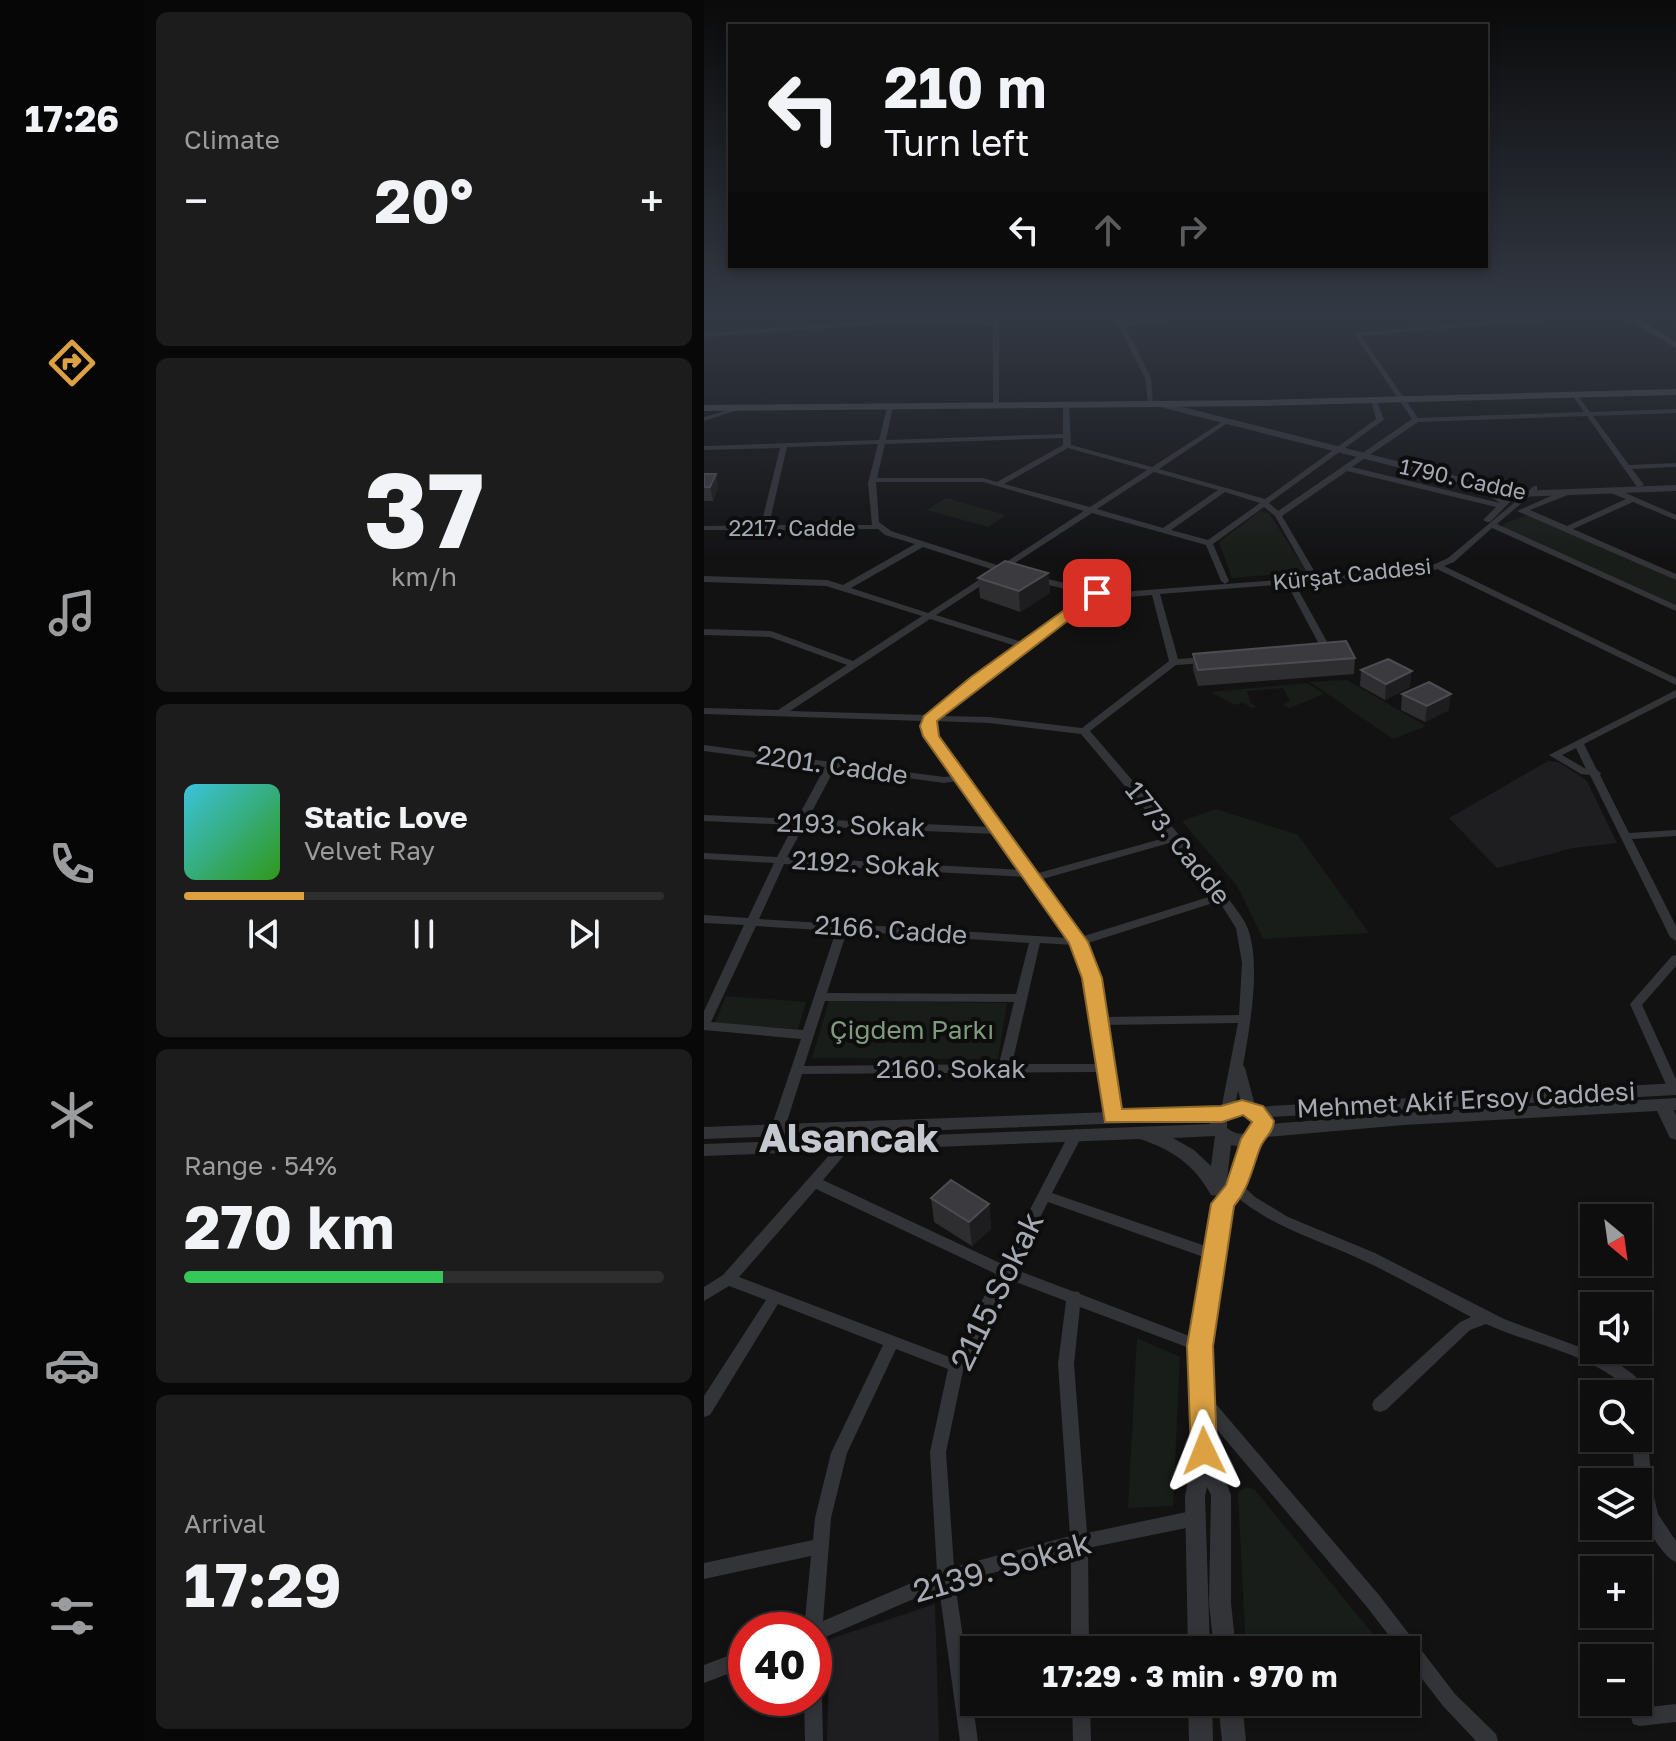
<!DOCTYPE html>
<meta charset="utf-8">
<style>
:root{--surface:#0e0e0e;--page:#1c1c1c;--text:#f1f3f6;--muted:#9b9c9e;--line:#2e2e2e;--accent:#dba142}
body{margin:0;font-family:"Golos Text",sans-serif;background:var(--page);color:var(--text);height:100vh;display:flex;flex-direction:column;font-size:30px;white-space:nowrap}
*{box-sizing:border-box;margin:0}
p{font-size:26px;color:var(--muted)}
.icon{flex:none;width:44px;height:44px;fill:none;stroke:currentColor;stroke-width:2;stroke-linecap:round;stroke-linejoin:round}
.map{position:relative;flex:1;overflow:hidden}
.panel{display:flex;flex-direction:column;gap:12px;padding:12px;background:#080808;width:560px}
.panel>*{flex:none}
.guide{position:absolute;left:24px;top:24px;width:760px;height:244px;border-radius:0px;box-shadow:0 4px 12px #0003,0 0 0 2px var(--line);background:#0e0e0e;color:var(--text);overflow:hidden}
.needle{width:52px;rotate:151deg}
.controls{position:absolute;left:876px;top:1204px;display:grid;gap:16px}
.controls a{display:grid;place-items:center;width:72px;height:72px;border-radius:0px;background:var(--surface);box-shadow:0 4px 12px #0003,0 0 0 2px var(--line);font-size:40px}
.speed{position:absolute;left:24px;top:1612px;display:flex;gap:16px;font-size:40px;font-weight:700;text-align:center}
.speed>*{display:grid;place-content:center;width:104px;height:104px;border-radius:50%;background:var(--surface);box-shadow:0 4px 12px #0003,0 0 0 2px var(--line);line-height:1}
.speed .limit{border:12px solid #d22;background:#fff;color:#111}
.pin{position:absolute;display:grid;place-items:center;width:68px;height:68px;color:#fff;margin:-34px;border-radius:16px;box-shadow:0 4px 12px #0006}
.me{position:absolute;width:88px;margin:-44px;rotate:358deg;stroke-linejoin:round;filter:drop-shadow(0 0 6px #0008)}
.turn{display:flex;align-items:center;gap:28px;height:168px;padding:0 24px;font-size:36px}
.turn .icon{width:104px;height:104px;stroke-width:2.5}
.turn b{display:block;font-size:56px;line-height:68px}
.lanes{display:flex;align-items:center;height:76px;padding:0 24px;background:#0003;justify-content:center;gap:40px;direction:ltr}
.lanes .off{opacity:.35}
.big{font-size:60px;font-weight:700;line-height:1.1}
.panel .card{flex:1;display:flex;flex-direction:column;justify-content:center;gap:12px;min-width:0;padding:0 28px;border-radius:12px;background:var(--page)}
.panel .dial{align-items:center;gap:0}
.dial b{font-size:104px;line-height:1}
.song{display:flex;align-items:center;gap:24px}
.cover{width:96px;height:96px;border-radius:12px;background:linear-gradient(135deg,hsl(190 70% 55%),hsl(110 70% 35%))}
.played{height:8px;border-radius:4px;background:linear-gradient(90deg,var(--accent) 25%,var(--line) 25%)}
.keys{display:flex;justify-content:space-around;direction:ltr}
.heat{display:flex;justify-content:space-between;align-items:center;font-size:44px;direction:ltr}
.charge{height:12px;border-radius:6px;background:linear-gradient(90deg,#34c759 54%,var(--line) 0)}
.trip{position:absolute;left:256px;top:1636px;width:460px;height:80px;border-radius:0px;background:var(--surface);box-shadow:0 4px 12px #0003,0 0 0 2px var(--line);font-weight:700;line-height:80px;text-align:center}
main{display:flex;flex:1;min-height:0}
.dock{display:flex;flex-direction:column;width:144px;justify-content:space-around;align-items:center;background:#060606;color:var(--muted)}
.dock .icon{width:56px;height:56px}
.dock .active{color:var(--accent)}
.dock b{font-size:36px;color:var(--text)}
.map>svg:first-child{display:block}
.built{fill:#1e1e20}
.green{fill:#191d19}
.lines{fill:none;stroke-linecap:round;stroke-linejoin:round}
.minor{fill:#333438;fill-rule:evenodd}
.tertiary{fill:#333438;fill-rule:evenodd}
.secondary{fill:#414347;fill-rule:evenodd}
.wall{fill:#2e2e31}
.shaded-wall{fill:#1d1d1f}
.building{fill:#3b3b3f;stroke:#4b4d51;stroke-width:2}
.route{fill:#dba142;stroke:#8e692b;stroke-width:2}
.labels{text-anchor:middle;stroke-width:8;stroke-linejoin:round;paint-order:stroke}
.far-street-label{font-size:22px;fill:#a5a9b2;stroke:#0d0d0e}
.street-label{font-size:26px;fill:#a5a9b2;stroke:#0d0d0e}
.park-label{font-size:26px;fill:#7e9b7e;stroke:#0d0d0e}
.near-street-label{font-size:32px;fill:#a5a9b2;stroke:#0d0d0e}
.near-district-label{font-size:40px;font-weight:bold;fill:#c5c8cf;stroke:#0d0d0e}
</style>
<main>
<nav class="dock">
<b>17:26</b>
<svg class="icon active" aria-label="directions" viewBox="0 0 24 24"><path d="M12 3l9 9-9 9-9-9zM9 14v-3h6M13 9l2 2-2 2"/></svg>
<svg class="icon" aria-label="music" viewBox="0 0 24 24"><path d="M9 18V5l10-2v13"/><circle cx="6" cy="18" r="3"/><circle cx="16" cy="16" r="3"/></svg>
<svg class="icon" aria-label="phone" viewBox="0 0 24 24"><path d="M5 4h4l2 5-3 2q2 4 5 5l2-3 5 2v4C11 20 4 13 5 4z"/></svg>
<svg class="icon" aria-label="climate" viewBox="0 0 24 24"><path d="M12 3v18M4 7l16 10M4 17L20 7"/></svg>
<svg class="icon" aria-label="car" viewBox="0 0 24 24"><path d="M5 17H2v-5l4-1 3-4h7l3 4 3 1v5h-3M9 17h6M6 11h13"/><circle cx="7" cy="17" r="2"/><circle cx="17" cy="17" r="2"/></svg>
<svg class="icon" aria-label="filters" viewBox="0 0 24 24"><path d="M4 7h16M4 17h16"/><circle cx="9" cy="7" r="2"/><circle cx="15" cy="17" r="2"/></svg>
</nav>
<section class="panel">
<div class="card"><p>Climate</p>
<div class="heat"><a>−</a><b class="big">20°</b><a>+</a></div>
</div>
<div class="card dial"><b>37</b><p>km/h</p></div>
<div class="card">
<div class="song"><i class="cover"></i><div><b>Static Love</b><p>Velvet Ray</p></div></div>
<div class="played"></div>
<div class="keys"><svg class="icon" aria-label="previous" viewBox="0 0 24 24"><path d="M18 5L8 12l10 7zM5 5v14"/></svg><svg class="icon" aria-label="pause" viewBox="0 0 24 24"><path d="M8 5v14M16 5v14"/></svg><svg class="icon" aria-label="next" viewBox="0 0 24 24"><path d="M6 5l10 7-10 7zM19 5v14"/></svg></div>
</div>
<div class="card"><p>Range · 54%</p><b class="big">270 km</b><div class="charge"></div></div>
<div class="card"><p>Arrival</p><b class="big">17:29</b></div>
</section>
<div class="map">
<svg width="972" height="1741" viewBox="0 0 972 1741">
<rect width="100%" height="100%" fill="#121213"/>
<!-- built -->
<path class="built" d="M844 761 855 762 883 781 913 843 869 848 793 868 745 818Z
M231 1604 235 1741H123L126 1639Z"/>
<!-- green -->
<path class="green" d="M242 498 302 515 284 527 223 510Z
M556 511 565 513 603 572 528 578 515 542Z
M824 515 972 580V605L799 527V524Z
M643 680 722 726 689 739 606 682Z
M603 683 620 694 586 708 579 705 586 701 579 688 543 691 546 702 553 707 547 708 539 702 531 705 507 692Z
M512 809 594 835 665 933 559 939 534 887 478 821Z
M22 996 102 1002 94 1029 11 1023Z
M125 1001 303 1003 294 1059 108 1058Z
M433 1338 476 1357 469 1506 424 1508Z
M542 1487 551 1490 682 1650H542L534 1492Z"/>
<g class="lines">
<!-- minor -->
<path class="minor" d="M289 315H295V405L292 407 289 405V325L178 324 0 337V333L178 320 289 321Z
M409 315H415L419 323 485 315H504L421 326 447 378 449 403 444 402 441 378Z
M850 315H876L873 317 657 336 714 418 880 412 867 394 870 392 872 393 886 412 972 409V413L889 416 925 465 972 463V467L928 469 940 485 933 487 883 416 714 422 648 467 796 503 773 488V484H779L801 498 814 485 821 487 786 522H783L779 520 792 507 643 471 578 516 612 574 611 576H605L571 516 560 507 509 544 525 581 521 584 517 581 502 545 388 513 303 568 307 571 306 573 298 572 232 615 318 642 386 595 328 581 327 579 331 576 403 593 720 569 744 558 830 486H833V490L793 524 972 605V611L788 528 750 562 740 566 972 678V685L733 569 722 574 591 584 626 647 614 654 609 651 616 646 583 584 456 594 474 659 502 657 507 660 502 663 472 665 386 731 476 836 520 893 523 894 524 898C530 907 540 918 544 929 557 965 546 1027 539 1065L541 1068 552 1109 550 1112H540L534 1091 529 1113 524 1115 519 1113 517 1110 534 1023 401 1025 415 1117 413 1120 408 1122 403 1120 401 1117 395 1072 98 1074 80 1131 78 1134 73 1136 68 1134 66 1131 97 1039 0 1030V1011L40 925 0 923V915L44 918 70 863 0 859V853L73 857 90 825 0 821V815L93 819 121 767 0 751V745L240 777 250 776 222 736 220 721 0 714V708L74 710 143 665 66 637 0 635V629L67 631 149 661 218 616 122 586 0 582V576L123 580 139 585 211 544 181 535 174 529 64 530 60 532 56 530H0V526L57 525 76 448 0 450V446L175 440 183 407 186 405 189 407 182 440 359 434V403L362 401 365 403 367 445 448 467 521 420H525V422L455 469 561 499 672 419 667 400 672 399 680 420 678 421 565 503 574 511 708 419 650 334 651 333ZM359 438V445L293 482 279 478H173L181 444ZM174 444 164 483 168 525H65L83 447ZM364 448 443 470 386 507 300 484ZM450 472 514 490 459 528 393 509ZM172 482H279L380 511 296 566 187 531 175 522ZM521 492 556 503 504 540 467 530ZM219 547 290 570 224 613 147 588ZM448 595 465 661 378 728 285 717 235 716 299 664 395 597 403 599ZM226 619 312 646 224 715 86 711ZM230 721 285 723 377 734 464 837 331 874 232 736ZM131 768 240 783 254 781 287 827 104 819ZM100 826 292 834 317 870 83 857ZM469 842 511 895 377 937 335 880ZM80 864 322 877 323 881 326 882 365 938 144 924 139 922 135 924 55 919ZM515 901 532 928 538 963 535 1015 400 1017 394 978 381 944ZM52 926 132 931 99 1030 7 1022ZM143 931 325 943 312 994 123 993ZM336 943 370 945 382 978 394 1064H308ZM121 1001 310 1002 295 1064 100 1066Z
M38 406 43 407 0 421V417Z
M904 488H910L972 515V520L929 502 869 529 972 574V580L813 511 858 491H864V495L826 510 863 526 922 499 904 492Z
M972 690V697L880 744 893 770 897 773 896 775 925 833 972 830V836L928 839 972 926V941L966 937 886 775 877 774 845 755ZM872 748 882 769 858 755Z
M972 955V966L938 1005 972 1079V1093L965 1092 964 1089 926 1004 968 956Z
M372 1129 377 1131 379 1134 348 1193 516 1251 518 1255 516 1259 511 1261 344 1202 310 1269 368 1291 375 1292 376 1294 501 1342 504 1346 501 1350 496 1352 376 1307 370 1364 383 1533 492 1510 498 1513 500 1518 498 1523 492 1526 384 1548 385 1650H367V1552L251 1583 274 1741H256L235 1588 110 1642V1630H100L107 1556 0 1579V1563L109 1540 111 1518 127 1453 179 1345 74 1304 6 1415 0 1417V1396L62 1300 25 1286 0 1301V1287L19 1275 136 1143 141 1141 146 1143 148 1146 119 1180 298 1264 365 1134 367 1131ZM112 1189 292 1274 248 1358 35 1277ZM304 1279 362 1301 354 1364 366 1536 250 1567 242 1452 260 1366ZM192 1349 244 1369 226 1452 233 1572 119 1621 127 1518 143 1453Z
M532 1183 537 1184 551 1197 584 1217 671 1253 800 1319 892 1353 919 1367 930 1375 943 1390 948 1403V1419L945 1453 948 1488 954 1514 972 1541V1562C957 1556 936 1518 934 1502 933 1496 934 1488 934 1482H931L929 1453 930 1438H934V1394H928C895 1355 827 1345 782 1324L766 1330 682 1410 676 1412 670 1410 668 1405 670 1400 756 1322 767 1317C731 1298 695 1277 658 1260 611 1238 566 1227 527 1192L525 1188 527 1184Z
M499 1394 505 1396 675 1595 751 1694 792 1734 794 1741H772L739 1706 702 1658V1650H696L663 1607 493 1406 491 1401 493 1396Z
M42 1649V1667L0 1683V1665Z
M110 1689 115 1692 118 1698 119 1741H101L100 1698H110Z
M368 1702H386L387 1741H369Z
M972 1704V1722L936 1726 929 1724 927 1717 929 1710 936 1708Z"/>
<!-- tertiary -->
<path class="tertiary" d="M451 400 811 491 972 485V491L811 497 448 405 447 403Z
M972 1083V1095L565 1117 566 1124 700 1113 972 1098V1110H970L972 1115V1140L966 1138 953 1111 700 1125 562 1137 556 1142 541 1188 528 1206 506 1346 510 1452 527 1495V1603L532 1650H510L505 1603 507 1495 503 1487 501 1496 506 1650H484L481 1496 490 1451 486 1346 510 1204 515 1196 507 1195C490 1164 468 1150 436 1139L0 1156V1144L506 1124V1120L0 1139V1127L516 1108 538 1102 550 1107ZM536 1114 548 1119 549 1129C540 1136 532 1135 523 1128V1121L529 1115ZM511 1136 507 1166 490 1150 469 1138ZM527 1145 537 1147 522 1188Z
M484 1702H508L509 1741H485Z
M514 1702H538L542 1741H518Z"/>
<!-- secondary -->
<path class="secondary" d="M917 315H928L972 341V348Z
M972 389V395L558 406 0 411V405L558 400Z"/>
</g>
<!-- wall -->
<path class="wall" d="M0 474H12L14 488 9 501H0Z
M344 573 346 593 316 612 276 598 274 578Z
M489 654 651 658 650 674 494 686 489 670Z
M657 670 706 687 681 700 656 686Z
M698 694 745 710 721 722 697 710Z
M227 1198 285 1204 287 1229 268 1246 230 1222Z"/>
<!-- shaded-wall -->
<path class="shaded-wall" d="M12 474 14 488 9 501 6 487Z
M344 573 346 593 316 612 315 591Z
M708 671 706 687 681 700 682 684Z
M747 694 745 710 721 722 723 706Z
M285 1204 287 1229 268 1246 265 1222Z"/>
<!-- building -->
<path class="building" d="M0 474H12L6 487H0Z
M301 561 344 573 315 591 274 578Z
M642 641 651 658 494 670 489 654Z
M684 659 708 671 682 684 657 670Z
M725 682 747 694 723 706 698 694Z
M247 1180 285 1204 265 1222 227 1198Z"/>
<!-- sky -->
<linearGradient id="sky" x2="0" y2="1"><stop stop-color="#0a0a0a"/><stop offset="0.56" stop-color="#333944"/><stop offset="1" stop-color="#333944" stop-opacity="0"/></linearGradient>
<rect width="972" height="559" fill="url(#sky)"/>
<!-- route -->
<path class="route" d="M388 590 400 593 233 721 235 736 384 942 398 978 418 1109 517 1106 538 1100 559 1106 570 1121C569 1134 560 1137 556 1148 548 1169 545 1188 530 1206L509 1346 513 1451 509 1460 500 1463 491 1460 487 1451 483 1346 507 1204 522 1185 537 1139 548 1122 539 1115 518 1122H401L378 978 365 943 219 736 216 726 220 716 267 677Z"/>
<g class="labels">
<!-- far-street labels -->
<g class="far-street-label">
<text transform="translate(759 479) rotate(12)" y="8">1790. Cadde</text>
<text x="88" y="536">2217. Cadde</text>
<text transform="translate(648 574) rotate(-6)" y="8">Kürşat Caddesi</text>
</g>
<!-- street labels -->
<g class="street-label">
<text transform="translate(128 765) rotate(8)" y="9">2201. Cadde</text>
<text transform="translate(147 825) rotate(2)" y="9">2193. Sokak</text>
<text transform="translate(474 843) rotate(51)" y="9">1773. Cadde</text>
<text transform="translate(162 864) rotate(3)" y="9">2192. Sokak</text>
<text transform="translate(187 930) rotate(4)" y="9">2166. Cadde</text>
<text x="247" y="1078">2160. Sokak</text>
<text transform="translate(762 1100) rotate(-3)" y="9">Mehmet Akif Ersoy Caddesi</text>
</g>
<!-- park labels -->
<g class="park-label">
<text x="208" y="1039">Çiğdem Parkı</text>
</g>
<!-- near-street labels -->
<g class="near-street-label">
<text transform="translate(293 1291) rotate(-64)" y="11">2115.Sokak</text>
<text transform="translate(298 1567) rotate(-16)" y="11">2139. Sokak</text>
</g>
<!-- near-district labels -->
<g class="near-district-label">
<text x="145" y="1152">Alsancak</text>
</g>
</g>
</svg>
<div class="controls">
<a><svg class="needle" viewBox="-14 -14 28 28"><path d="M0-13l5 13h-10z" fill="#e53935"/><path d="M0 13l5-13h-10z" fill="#9b9c9e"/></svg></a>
<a><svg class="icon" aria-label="sound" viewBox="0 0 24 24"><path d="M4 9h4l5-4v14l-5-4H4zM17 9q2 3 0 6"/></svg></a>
<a><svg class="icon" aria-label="search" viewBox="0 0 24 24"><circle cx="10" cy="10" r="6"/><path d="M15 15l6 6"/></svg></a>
<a><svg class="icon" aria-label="layers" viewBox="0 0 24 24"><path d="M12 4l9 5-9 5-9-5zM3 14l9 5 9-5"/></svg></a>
<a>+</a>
<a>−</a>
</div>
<div class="speed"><div class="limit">40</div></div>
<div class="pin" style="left:393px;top:593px;background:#d93025"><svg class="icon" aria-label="arrive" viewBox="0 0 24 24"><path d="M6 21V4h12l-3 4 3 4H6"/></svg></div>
<svg class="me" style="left:500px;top:1451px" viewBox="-20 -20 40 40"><path d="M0-17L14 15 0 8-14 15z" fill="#dba142" stroke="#fff" stroke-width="4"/></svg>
<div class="trip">17:29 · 3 min · 970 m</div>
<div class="guide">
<div class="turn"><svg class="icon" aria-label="left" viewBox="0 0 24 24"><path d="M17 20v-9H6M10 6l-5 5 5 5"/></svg><div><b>210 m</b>Turn left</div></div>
<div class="lanes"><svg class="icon" aria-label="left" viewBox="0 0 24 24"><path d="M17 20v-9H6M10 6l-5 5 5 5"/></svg><svg class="icon off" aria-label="ahead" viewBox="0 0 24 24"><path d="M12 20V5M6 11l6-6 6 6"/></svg><svg class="icon off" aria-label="right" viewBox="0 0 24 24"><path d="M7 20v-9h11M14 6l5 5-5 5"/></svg></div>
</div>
</div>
</main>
